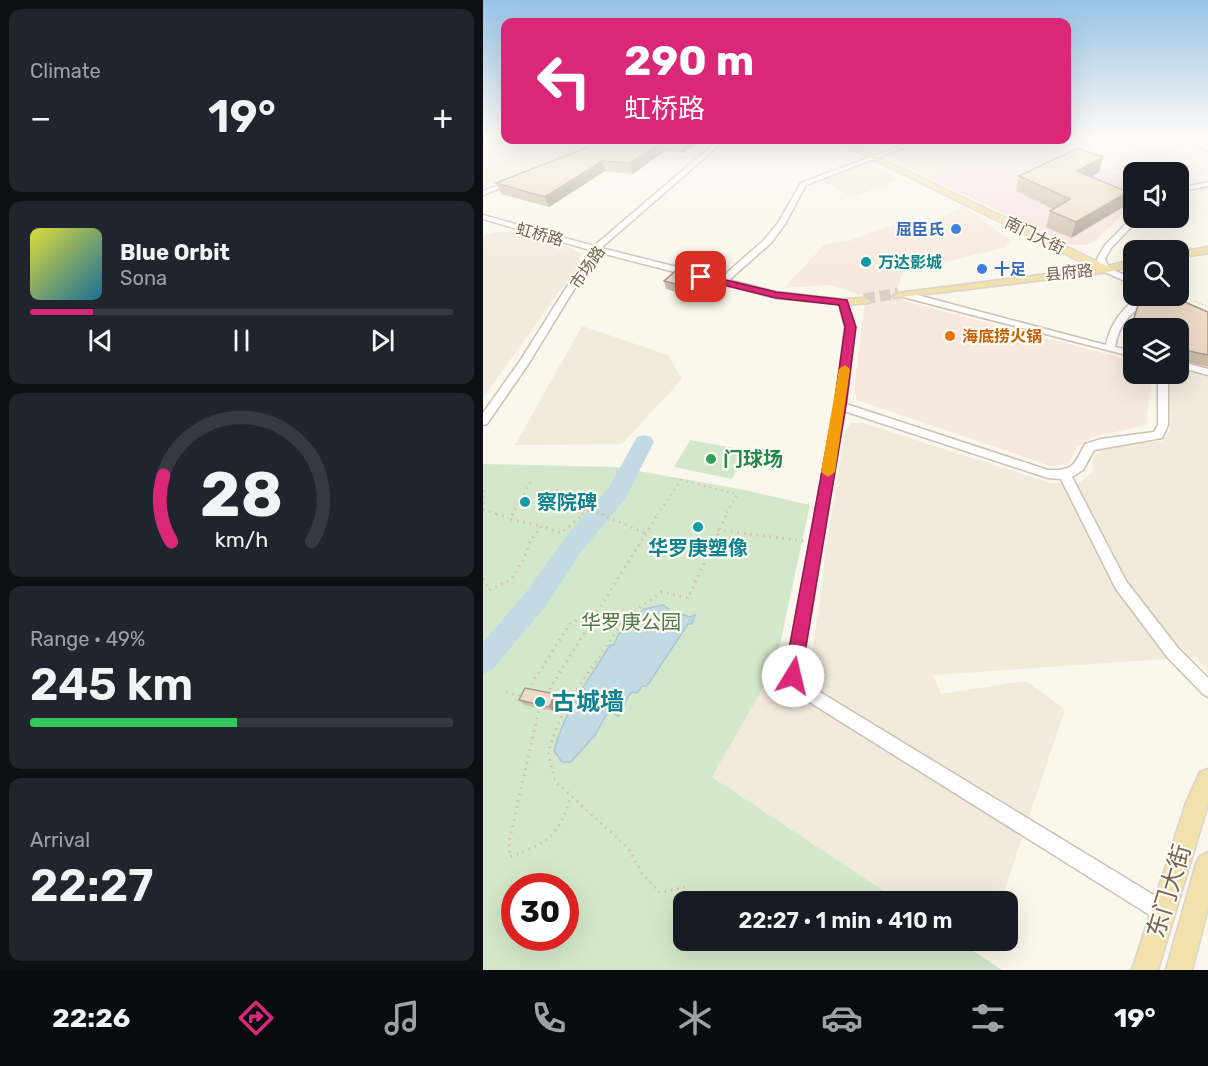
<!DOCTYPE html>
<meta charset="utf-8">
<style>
:root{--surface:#171b24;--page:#20242c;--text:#f1f3f6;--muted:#9ea1a6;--line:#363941;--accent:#db2777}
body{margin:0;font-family:Rubik,"Noto Sans SC",sans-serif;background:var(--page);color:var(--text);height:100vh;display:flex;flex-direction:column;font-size:22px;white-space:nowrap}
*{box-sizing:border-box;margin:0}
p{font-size:20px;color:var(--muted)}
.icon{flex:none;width:33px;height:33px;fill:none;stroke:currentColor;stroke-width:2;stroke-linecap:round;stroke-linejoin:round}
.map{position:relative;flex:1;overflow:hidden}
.sheet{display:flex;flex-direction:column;gap:9px;padding:9px;background:#0d0f14;width:483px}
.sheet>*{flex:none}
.banner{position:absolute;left:18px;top:18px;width:570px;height:126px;border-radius:12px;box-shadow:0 6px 24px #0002;background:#db2777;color:#fff;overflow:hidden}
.tools{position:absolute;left:640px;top:162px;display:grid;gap:12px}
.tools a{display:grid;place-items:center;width:66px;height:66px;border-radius:12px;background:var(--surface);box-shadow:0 6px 24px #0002;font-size:30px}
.speed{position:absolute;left:18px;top:873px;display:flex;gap:12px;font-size:30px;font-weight:700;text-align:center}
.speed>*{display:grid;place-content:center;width:78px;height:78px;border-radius:50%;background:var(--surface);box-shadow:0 6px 24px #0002;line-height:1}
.speed .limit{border:9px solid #d22;background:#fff;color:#111}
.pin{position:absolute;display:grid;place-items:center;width:51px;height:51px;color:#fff;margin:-26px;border-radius:12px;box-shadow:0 3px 9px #0006}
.me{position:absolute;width:66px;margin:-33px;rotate:9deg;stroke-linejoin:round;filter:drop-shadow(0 0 4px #0008)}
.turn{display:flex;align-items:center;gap:21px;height:126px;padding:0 24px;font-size:27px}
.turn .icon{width:78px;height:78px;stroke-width:2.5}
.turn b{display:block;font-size:42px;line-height:51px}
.big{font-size:45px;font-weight:600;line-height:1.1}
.sheet .widget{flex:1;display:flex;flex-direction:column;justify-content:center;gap:9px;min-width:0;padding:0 21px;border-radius:12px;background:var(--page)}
.sheet .dial{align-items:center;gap:0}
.dial svg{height:156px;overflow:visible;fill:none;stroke:var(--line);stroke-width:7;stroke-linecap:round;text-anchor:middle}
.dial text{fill:var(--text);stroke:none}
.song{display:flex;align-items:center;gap:18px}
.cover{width:72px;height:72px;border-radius:9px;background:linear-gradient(135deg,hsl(60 70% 55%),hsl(200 70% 35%))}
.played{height:6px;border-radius:3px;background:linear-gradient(90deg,var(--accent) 15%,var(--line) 15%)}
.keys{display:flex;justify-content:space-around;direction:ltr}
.heat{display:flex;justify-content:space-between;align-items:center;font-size:33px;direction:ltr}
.charge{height:9px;border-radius:4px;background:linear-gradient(90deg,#34c759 49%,var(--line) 0)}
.trip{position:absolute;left:190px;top:891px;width:345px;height:60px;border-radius:12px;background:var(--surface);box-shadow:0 6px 24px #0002;font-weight:600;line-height:60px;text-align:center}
.menu{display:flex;height:96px;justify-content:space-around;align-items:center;background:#090b0e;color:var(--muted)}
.menu .icon{width:42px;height:42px}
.menu .active{color:var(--accent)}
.menu b{font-size:27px;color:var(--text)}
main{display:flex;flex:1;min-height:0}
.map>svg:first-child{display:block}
.residential{fill:#f2eadb}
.commercial{fill:#f7e9de}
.medical{fill:#f8e0e0}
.green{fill:#d3e8cb;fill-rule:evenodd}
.water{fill:#c1dae4;stroke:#a9c8d4;stroke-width:1.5}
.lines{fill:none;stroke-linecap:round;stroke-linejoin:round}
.river{fill:#c1dae4;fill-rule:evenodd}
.major-tunnel{stroke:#dad2c5;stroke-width:11;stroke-dasharray:11 5;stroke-linecap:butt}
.minor-casing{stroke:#cdc1b2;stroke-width:3}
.major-casing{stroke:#d8d3ce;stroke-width:3}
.path-far2{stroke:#d4bfa8;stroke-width:1.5;stroke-dasharray:1 2;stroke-linecap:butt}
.path-far1{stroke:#d4bfa8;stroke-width:2;stroke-dasharray:1.5 4.5;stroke-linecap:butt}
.path{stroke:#d4bfa8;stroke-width:3;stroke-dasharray:1.5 5;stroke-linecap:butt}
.minor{fill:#fff;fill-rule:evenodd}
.major{fill:#f3e1ab;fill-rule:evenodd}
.wall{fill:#cdbcaa}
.shaded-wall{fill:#a7998b}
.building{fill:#eedbc6;stroke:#a7998b;stroke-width:1.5}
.route{fill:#db2777;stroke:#8e194d;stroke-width:1.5}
.slow{fill:#f59e0b}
.shop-dot{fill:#3f7fe0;stroke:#fefbf2;stroke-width:2}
.culture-dot{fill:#0f9aa8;stroke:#fefbf2;stroke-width:2}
.food-dot{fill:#e8710a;stroke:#fefbf2;stroke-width:2}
.leisure-dot{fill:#2e9e5b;stroke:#fefbf2;stroke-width:2}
.labels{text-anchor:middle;stroke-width:4.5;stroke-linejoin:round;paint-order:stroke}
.far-shop-label{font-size:16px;font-weight:bold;fill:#366cbe;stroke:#fefbf2;text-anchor:end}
.far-street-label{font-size:16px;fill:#756250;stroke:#fefbf2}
.far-culture-label{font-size:16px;font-weight:bold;fill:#0d838f;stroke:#fefbf2;text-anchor:start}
.far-food-label{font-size:16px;font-weight:bold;fill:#c56008;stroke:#fefbf2;text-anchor:start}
.leisure-label{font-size:20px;font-weight:bold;fill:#27864d;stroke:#fefbf2;text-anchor:start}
.culture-label{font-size:20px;font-weight:bold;fill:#0d838f;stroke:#fefbf2;text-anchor:start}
.park-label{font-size:20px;fill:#517949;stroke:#fefbf2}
.near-culture-label{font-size:24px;font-weight:bold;fill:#0d838f;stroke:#fefbf2;text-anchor:start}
.near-street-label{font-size:24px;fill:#756250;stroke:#fefbf2}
</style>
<main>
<section class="sheet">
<div class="widget"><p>Climate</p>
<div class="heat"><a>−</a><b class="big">19°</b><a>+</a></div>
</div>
<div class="widget">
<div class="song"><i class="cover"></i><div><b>Blue Orbit</b><p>Sona</p></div></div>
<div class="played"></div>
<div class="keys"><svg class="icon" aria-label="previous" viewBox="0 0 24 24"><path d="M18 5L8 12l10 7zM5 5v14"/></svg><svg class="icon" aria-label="pause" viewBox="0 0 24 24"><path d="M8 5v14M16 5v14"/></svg><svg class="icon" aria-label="next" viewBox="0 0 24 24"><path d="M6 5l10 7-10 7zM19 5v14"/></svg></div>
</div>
<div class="widget dial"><svg viewBox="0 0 100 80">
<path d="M14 69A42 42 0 1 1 86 69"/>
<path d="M14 69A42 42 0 0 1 10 35" stroke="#db2777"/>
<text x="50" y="56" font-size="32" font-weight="700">28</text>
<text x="50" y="72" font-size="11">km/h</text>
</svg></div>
<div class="widget"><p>Range · 49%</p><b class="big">245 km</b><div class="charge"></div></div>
<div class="widget"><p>Arrival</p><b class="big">22:27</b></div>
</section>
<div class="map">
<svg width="725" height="970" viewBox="0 0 725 970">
<rect width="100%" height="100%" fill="#fbf7ec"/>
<!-- residential -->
<path class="residential" d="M0 136H22V140H123L0 188Z
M449 140H516L531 147 445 178 406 159 408 155Z
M384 164 417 179 370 197 337 180Z
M13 232H26L89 248 98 254 95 265 0 398V236Z
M99 326 185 355 199 379 139 444 32 445Z
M696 367 725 375V672L713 657 450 675 458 694 542 681 582 709 518 901H416L229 777 292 667 326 674 339 588 342 552 362 432 368 423H380L567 483 595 484 610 472 611 456 623 447 679 441 688 429 686 374H696Z"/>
<!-- commercial -->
<path class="commercial" d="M481 207 528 240 520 248 420 272 415 287V296L421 301 651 361V374H669L663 425 610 437 593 448 586 464 567 466 374 400 371 389 382 302 380 296 348 285 301 288 342 244 368 240 411 224 439 226Z"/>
<!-- medical -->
<path class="medical" d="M531 147 550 154 570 148 651 182V203L612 241 602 245H588L445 178Z"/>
<!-- green -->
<path class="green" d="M207 440 263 450 249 479 191 467Z
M0 464 133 467 262 490 327 505 292 667 229 777 416 901 201 902V940L475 941 519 970H0ZM32 886H82V938H32Z"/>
<!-- water -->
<path class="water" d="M180 605 186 609 181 614 184 617 191 611 206 617 212 615 209 624H205L164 686H159L154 693 149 692C140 700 143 709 135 717L131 713 124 714 112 735 88 762H79L71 751C81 711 106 680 127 645H131L135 635 161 609Z"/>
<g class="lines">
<!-- river -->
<path class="river" d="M161 435 168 437 171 442 142 499 98 552 62 607 9 670 0 674V642L44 591 82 538 126 487 154 437Z"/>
<!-- major-tunnel -->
<path class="major-tunnel" d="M381 299 415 293"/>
<defs>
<path id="minor" d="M700 136H707L725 147V152Z
M217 140H242L118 248 238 278 282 239 295 223 318 183 433 140H440L323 185 302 224 288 243 246 280 293 292 363 300 372 327 363 404 565 470C591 471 591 465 602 444L618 439 671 432 675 425V374H685V425L679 438 611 450 600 470 589 477 643 581 695 648 725 678V697L720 694 685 658 633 589 578 479 565 478 361 411 318 675 322 683 687 905 690 912 687 919 680 922 673 919 312 693 302 676 352 406 362 327 356 304 293 298 114 252 46 363 4 424 0 425V413L37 361 107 250 0 219V215L111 246 232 143Z
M30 179 33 181 32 182 0 195V191Z
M725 182V186L696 192V188Z
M651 216 657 218 628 248 622 259 626 268 651 279V285L619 271 614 259 622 245Z
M423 292 623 345C627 323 647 293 671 296 651 314 638 316 632 347L651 351V357L420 297V293Z
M696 361 725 369V375L696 367Z"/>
<path id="major" d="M351 140H359L624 266 651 260V266L619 273 411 298 410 296 415 293 611 268Z
M725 247V253L696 258V252Z
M382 298 388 301 386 303 360 305 354 302 360 299Z
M725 769V804L675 970H649L703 803 717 772Z
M725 852V908L709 970H683L713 864 717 856Z"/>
</defs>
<!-- minor casing -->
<use href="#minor" class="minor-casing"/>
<!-- major casing -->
<use href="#major" class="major-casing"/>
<!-- path-far2 -->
<path class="path-far2" d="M711 301 725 307"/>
<!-- path-far1 -->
<path class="path-far1" d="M0 510 17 515
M0 510 2 488
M29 515 49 479
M99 515 107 509 122 515
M174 515 198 480 254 494 243 515"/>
<!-- path -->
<path class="path" d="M13 514 26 518
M30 514 27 519 59 526
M118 514 162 533
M235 530 321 541
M0 579 6 590 28 580 40 561 48 539 59 526 78 533 101 514
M45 690 88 622 113 614 144 616
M23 692 41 697
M63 695 175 514
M57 705 26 842 27 857C66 842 76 836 88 795
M202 887 177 893 158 872 146 849 72 781 65 752 82 707 144 616 179 592 205 598 244 514"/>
<!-- minor -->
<use href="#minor" class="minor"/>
<!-- major -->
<use href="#major" class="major"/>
</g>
<!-- wall -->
<path class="wall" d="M123 140H215L216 142 200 153 182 151 150 174 122 171 66 207 18 194 13 183Z
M620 157 616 172 608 177 640 207 588 238 563 227 567 211 570 209 533 191 536 176Z
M181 281 222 282 206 296 183 289Z
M655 305 725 312V367L696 360V328H651V350L646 348 642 343 651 316Z
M72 694 76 699 70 711 41 705 36 700Z"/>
<!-- shaded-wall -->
<path class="shaded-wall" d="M204 140H215L216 142 200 153 198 143Z
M180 141 182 151 150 174 147 163Z
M620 157 616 172 590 187 594 171Z
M119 161 122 171 66 207 62 197Z
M645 192 640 207 588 238 593 222Z
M220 274 222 282 206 296 204 287Z
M72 694 76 699 70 711 66 707Z"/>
<!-- building -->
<path class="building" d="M123 140H204L198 143 180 141 147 163 119 161 62 197 13 183Z
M595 148 620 157 594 171 645 192 593 222 567 211 587 199 536 176Z
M196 268 220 274 204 287 181 281Z
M667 296H688L725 312V355L696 349V328H651V338L650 337 647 332 655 305Z
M42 688 72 694 66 707 36 700Z"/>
<!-- sky -->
<linearGradient id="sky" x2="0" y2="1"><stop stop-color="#98c3e6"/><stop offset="0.5" stop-color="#fdfbf6"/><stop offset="1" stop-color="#fdfbf6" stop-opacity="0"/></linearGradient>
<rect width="725" height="272" fill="url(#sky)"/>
<!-- route -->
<path class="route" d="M218 274 293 292 364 300 373 327 363 406 318 676 316 682 310 684 303 682 301 676 351 406 362 327 356 305 293 298 215 279V275Z"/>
<!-- slow -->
<path class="slow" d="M362 365 367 369 352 472 345 477 338 472 356 369Z"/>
<!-- markers -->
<g class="shop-dot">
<circle cx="473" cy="229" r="6"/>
<circle cx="499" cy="269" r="6"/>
</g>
<g class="culture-dot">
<circle cx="383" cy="262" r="6"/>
<circle cx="42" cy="502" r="6"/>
<circle cx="215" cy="527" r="6"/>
<circle cx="57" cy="702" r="6"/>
</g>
<circle class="food-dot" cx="467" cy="336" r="6"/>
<circle class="leisure-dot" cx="228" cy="459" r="6"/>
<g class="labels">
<!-- far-shop labels -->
<g class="far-shop-label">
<text x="461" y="235">屈臣氏</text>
<text x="511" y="275" text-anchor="start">十足</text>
</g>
<!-- far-street labels -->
<g class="far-street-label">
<text transform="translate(57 234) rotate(15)" y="6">虹桥路</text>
<text transform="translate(552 235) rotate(26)" y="6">南门大街</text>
<text transform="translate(104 267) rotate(-55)" y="6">市场路</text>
<text transform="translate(586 272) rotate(-6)" y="6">县府路</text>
</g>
<!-- far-culture labels -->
<g class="far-culture-label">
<text x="395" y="268">万达影城</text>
</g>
<!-- far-food labels -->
<g class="far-food-label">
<text x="479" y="342">海底捞火锅</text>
</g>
<!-- leisure labels -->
<g class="leisure-label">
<text x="240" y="466">门球场</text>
</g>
<!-- culture labels -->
<g class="culture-label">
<text x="54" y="509">察院碑</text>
<text x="215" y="555" text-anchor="middle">华罗庚塑像</text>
</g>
<!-- park labels -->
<g class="park-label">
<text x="148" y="629">华罗庚公园</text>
</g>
<!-- near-culture labels -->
<g class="near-culture-label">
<text x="69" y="710">古城墙</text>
</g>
<!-- near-street labels -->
<g class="near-street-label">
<text transform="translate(686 891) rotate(-73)" y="8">东门大街</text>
</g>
</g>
</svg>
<div class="tools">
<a><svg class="icon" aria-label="sound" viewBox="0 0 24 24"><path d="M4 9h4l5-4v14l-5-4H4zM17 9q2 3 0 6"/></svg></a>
<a><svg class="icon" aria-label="search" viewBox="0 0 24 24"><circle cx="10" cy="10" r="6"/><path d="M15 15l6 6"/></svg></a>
<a><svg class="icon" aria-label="layers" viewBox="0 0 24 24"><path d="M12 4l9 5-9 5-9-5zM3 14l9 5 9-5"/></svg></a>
</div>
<div class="speed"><div class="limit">30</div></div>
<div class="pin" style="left:218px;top:277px;background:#d93025"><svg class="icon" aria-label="arrive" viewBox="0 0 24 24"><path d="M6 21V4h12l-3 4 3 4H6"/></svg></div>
<svg class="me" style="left:310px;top:676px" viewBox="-20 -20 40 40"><circle r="19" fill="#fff"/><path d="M0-13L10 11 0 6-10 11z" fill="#db2777"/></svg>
<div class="trip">22:27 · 1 min · 410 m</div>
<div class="banner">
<div class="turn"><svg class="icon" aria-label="left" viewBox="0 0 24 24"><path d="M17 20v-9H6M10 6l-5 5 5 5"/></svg><div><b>290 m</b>虹桥路</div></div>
</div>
</div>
</main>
<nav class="menu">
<b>22:26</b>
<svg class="icon active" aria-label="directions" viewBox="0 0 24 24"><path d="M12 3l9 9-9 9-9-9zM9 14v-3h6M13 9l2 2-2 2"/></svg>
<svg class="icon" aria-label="music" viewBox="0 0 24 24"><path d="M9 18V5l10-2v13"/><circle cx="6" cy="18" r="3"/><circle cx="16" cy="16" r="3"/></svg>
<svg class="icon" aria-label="phone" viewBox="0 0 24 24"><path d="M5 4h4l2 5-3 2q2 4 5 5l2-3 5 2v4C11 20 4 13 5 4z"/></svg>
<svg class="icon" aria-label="climate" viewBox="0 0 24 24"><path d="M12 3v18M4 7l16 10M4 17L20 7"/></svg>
<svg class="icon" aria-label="car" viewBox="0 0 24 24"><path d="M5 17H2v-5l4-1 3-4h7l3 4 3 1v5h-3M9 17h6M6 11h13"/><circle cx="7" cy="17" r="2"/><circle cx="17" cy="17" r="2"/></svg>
<svg class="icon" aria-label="filters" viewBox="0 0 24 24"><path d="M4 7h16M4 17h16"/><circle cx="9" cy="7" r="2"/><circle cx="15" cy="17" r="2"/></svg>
<b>19°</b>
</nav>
